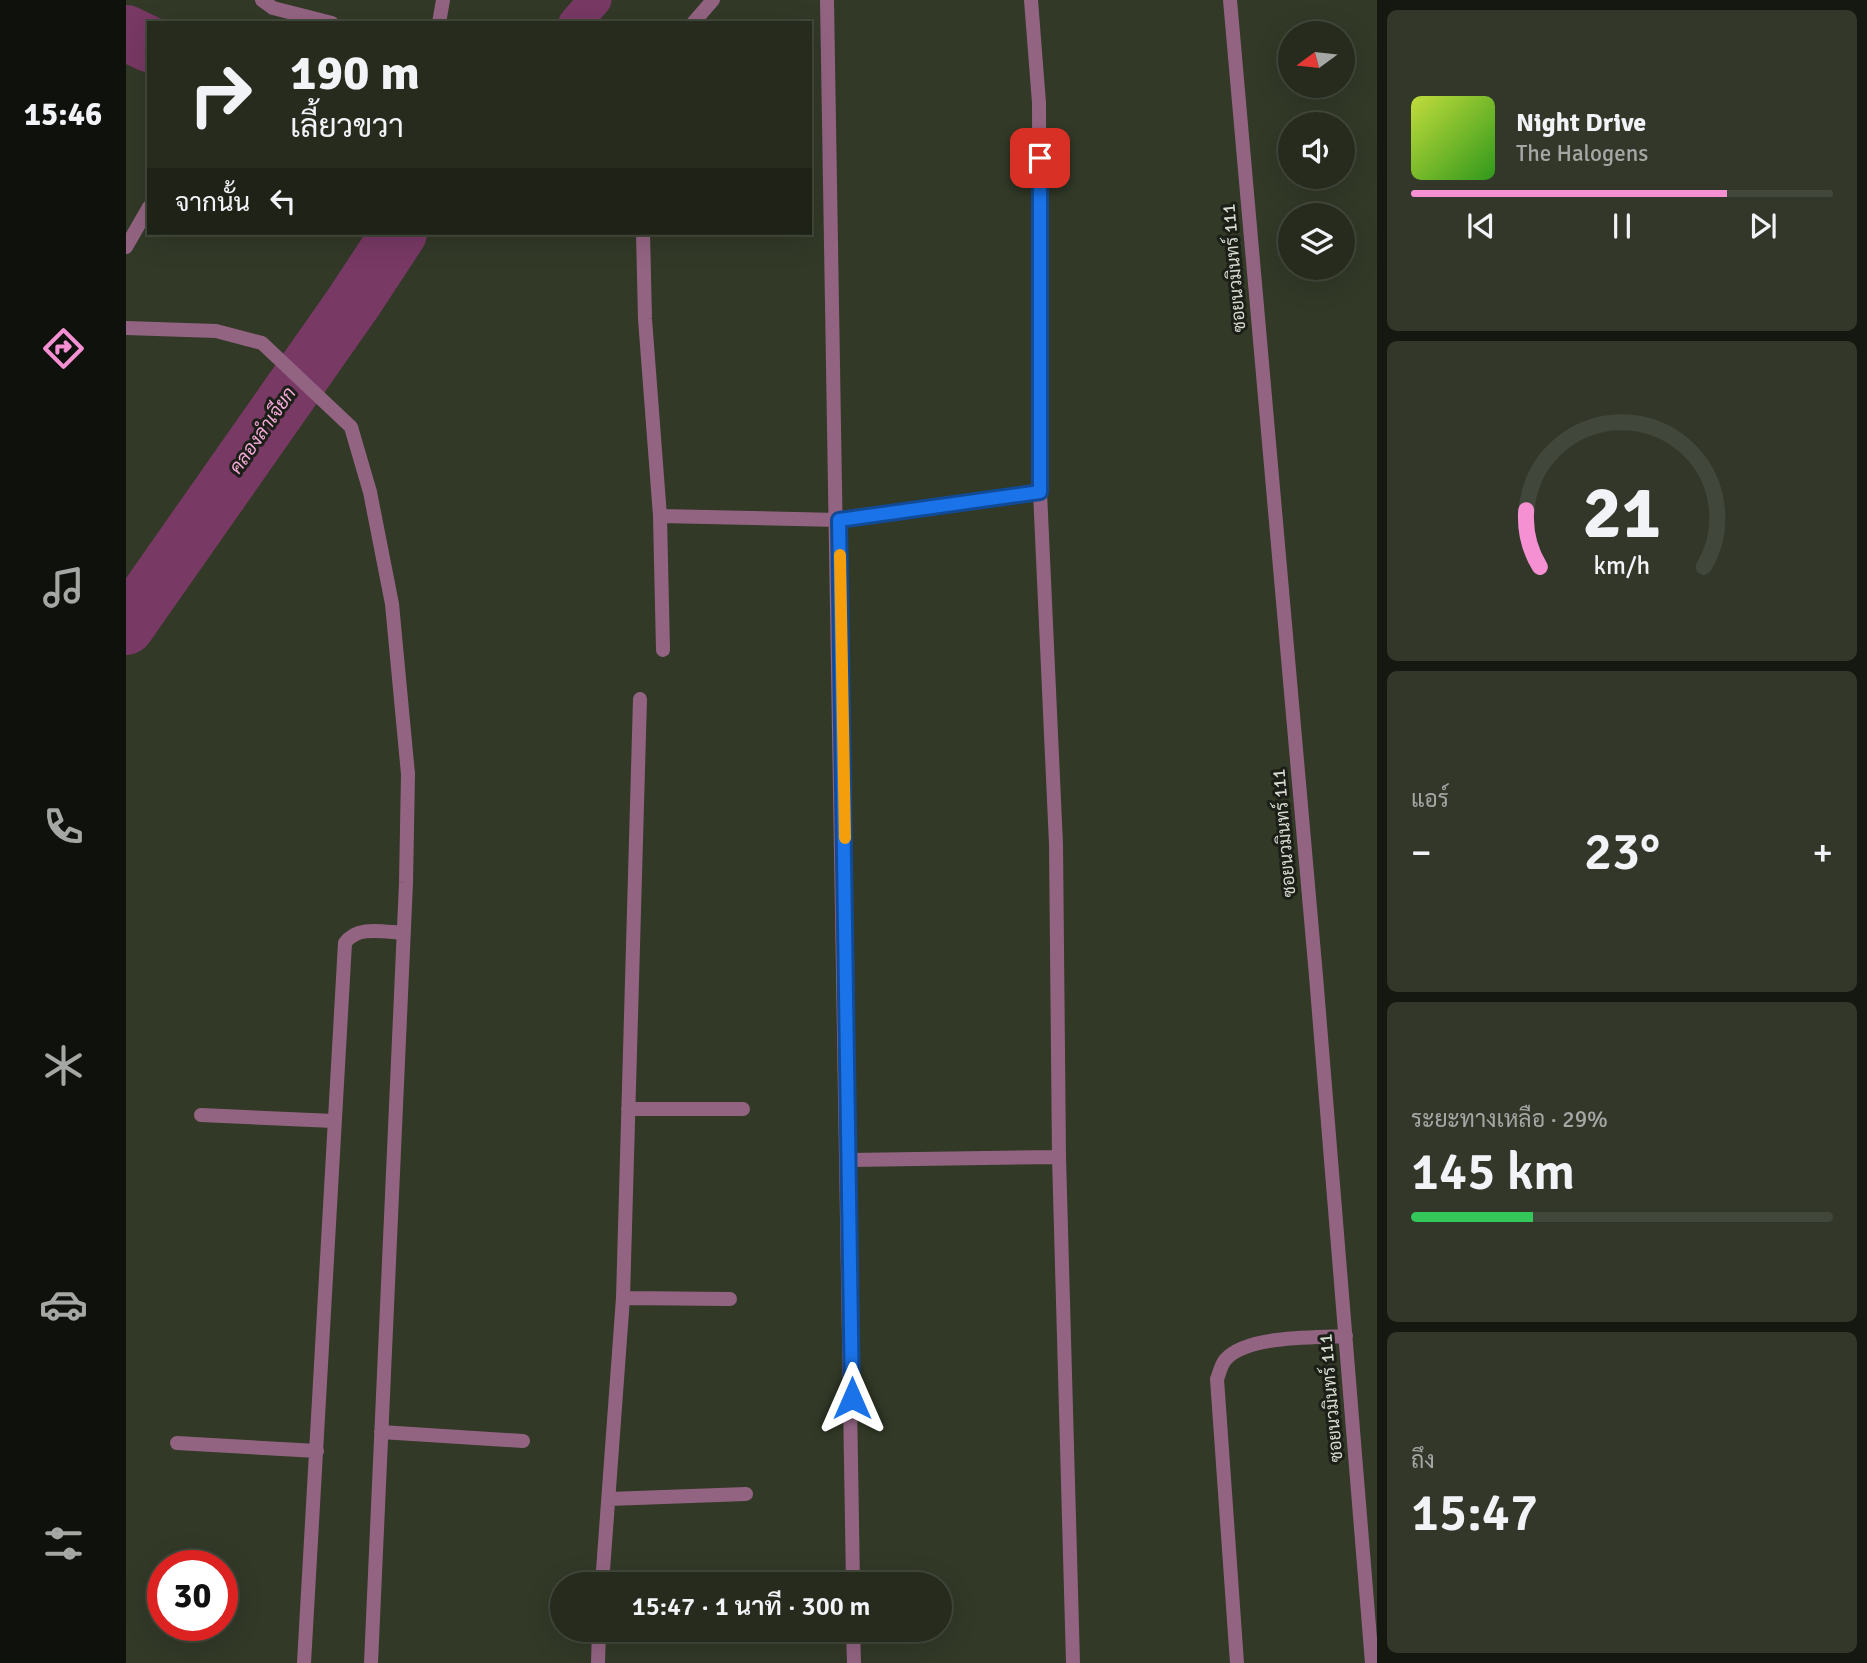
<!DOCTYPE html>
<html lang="th">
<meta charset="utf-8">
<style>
:root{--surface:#262b1d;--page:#32372a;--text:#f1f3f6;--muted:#a4a7a4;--line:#42473b;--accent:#f591d3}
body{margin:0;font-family:Signika,Sarabun,sans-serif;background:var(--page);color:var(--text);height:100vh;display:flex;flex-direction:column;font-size:26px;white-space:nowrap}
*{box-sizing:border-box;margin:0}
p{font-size:23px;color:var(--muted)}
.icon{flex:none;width:38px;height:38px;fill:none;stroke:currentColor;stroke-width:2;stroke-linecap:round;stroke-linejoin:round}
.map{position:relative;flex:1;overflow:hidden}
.sheet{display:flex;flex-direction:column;gap:10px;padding:10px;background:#151810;width:490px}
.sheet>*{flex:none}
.banner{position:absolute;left:21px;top:21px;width:665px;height:214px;border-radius:0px;box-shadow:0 7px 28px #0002,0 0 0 2px var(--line);background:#262b1d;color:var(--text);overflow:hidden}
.needle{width:46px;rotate:255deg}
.controls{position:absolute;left:1152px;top:21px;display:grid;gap:14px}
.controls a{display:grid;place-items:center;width:77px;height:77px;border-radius:50%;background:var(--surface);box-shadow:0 7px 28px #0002,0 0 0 2px var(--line);font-size:35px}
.speed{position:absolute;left:21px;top:1550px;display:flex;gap:14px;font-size:35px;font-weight:700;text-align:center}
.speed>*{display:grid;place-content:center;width:91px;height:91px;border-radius:50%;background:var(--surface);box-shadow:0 7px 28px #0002,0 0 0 2px var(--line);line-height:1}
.speed .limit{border:10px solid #d22;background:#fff;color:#111}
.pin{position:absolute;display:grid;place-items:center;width:60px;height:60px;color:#fff;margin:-30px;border-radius:14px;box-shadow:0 4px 10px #0006}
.me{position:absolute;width:77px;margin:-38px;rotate:0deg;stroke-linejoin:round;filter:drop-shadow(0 0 5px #0008)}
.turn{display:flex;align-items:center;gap:24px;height:147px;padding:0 28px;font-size:32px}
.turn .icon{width:91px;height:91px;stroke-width:2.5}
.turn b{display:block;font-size:49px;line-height:60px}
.then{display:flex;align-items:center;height:66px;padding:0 28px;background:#0003;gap:14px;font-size:26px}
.big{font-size:52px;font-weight:600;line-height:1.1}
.sheet .card{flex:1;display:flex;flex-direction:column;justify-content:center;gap:10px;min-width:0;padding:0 24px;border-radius:10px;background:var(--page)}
.sheet .dial{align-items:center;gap:0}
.dial svg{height:182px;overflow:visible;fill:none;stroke:var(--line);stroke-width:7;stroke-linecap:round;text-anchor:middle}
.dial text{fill:var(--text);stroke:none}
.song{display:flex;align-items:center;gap:21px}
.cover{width:84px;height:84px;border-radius:10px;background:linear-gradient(135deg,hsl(70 70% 55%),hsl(110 70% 35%))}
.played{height:7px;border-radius:4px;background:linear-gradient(90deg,var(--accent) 75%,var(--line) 75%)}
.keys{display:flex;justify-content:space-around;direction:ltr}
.heat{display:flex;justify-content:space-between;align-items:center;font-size:38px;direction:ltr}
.charge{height:10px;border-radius:5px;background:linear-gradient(90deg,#34c759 29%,var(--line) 0)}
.trip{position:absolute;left:424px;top:1572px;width:402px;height:70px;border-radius:35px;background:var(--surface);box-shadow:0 7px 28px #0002,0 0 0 2px var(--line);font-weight:600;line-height:70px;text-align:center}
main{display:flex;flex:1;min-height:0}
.dock{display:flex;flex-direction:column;width:126px;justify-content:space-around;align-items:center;background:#0f110c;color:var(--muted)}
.dock .icon{width:49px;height:49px}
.dock .current{color:var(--accent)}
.dock b{font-size:32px;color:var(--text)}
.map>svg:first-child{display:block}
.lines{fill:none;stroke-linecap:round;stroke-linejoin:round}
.canal{stroke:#783964;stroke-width:33}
.river{stroke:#783964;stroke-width:56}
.service{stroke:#936482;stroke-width:14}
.minor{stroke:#936482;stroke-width:14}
.route-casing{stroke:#114b97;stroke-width:18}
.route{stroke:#1a73e8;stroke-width:12}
.slow{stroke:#f59e0b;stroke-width:12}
.labels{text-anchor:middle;stroke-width:6;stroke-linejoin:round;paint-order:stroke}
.street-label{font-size:18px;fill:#d6dbd0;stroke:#1c1f17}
.water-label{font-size:19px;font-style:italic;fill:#f6aada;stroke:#1c1f17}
</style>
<main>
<nav class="dock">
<b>15:46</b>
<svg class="icon current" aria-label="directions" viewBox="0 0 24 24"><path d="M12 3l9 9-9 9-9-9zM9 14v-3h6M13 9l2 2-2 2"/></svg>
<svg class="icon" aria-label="music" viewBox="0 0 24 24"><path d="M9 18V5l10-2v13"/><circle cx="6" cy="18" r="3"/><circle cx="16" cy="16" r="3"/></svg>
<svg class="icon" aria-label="phone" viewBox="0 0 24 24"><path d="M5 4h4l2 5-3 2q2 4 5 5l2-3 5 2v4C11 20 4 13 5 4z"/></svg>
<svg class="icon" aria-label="climate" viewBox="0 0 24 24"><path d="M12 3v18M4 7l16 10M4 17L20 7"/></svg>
<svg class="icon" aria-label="car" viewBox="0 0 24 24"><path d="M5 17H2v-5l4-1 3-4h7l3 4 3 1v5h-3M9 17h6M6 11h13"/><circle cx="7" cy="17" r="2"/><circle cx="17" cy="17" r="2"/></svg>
<svg class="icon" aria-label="filters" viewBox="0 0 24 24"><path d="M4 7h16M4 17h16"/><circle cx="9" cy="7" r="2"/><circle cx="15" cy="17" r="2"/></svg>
</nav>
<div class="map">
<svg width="1251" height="1663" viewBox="0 0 1251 1663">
<rect width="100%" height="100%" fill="#323927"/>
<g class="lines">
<!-- canal -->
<path class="canal" d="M449 23 469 0"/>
<!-- river -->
<path class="river" d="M0 33 23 44
M0 627 227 303 273 233"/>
<!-- service -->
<path class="service" d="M75 1115 208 1121
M255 1432 397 1441
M51 1443 191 1451
M178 1663 219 943C231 925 258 932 278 933
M245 1663 280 883 282 774"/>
<!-- minor -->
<path class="minor" d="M136 0 147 8 206 23
M701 0C714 528 723 1056 727 1584
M905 0 913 103 914 492 930 844 933 1157 947 1663
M1104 0 1190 976 1246 1663
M313 23 317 0
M567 23 587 0
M517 233 519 319 534 516 537 650
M0 247 23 207
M0 328 90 331 136 343 225 427 244 492 266 604 282 774
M534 516 713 520 914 492
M502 1109H617
M724 1160 933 1157
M497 1298 604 1299
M483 1499 620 1494
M476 1584 497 1298 514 699
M727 1629 728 1663
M472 1663 473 1629
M1111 1663 1091 1379C1094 1372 1095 1364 1100 1359 1122 1335 1189 1338 1220 1336"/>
</g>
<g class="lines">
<defs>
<path id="route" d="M726 1398 713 520 914 492V158"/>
</defs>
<!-- route casing -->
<use href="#route" class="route-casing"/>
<!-- route -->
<use href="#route" class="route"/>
<!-- slow -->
<path class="slow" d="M714 555 719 838"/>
</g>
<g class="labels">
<!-- street labels -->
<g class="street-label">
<text transform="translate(1108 268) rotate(-95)" y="6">ซอยนวมินทร์ 111</text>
<text transform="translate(1158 833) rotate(-95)" y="6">ซอยนวมินทร์ 111</text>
<text transform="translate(1205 1398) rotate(-95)" y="6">ซอยนวมินทร์ 111</text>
</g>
<!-- water labels -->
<g class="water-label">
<text transform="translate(136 430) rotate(-55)" y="7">คลองลำเจียก</text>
</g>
</g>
</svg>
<div class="controls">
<a><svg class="needle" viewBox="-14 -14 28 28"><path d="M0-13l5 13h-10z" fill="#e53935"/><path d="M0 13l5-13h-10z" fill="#a4a7a4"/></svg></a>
<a><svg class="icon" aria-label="sound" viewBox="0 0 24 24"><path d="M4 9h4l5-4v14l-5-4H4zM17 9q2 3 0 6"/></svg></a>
<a><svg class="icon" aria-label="layers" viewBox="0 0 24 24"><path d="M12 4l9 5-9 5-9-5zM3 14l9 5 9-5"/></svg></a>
</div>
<div class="speed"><div class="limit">30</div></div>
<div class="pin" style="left:914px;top:158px;background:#d93025"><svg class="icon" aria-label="arrive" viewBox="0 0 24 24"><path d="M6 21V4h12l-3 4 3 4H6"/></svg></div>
<svg class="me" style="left:726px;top:1398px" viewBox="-20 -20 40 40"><path d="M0-17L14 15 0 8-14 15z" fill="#1a73e8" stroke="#fff" stroke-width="4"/></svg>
<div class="trip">15:47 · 1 นาที · 300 m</div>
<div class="banner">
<div class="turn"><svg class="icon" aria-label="right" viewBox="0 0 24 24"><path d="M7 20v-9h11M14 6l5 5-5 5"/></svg><div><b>190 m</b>เลี้ยวขวา</div></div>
<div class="then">จากนั้น<svg class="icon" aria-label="left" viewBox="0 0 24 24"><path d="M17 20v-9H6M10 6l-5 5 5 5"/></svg></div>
</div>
</div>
<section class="sheet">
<div class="card">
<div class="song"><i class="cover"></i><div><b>Night Drive</b><p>The Halogens</p></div></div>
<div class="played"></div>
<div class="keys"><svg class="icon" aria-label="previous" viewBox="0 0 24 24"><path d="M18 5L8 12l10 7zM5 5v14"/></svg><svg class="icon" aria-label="pause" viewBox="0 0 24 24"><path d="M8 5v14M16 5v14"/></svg><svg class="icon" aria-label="next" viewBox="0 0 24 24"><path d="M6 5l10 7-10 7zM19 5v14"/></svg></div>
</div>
<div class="card dial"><svg viewBox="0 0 100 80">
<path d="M14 69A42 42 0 1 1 86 69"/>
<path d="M14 69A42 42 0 0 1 8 44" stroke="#f591d3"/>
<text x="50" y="56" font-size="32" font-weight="700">21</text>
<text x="50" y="72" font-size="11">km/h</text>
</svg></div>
<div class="card"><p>แอร์</p>
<div class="heat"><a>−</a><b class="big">23°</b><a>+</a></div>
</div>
<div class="card"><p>ระยะทางเหลือ · 29%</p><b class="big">145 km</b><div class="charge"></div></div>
<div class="card"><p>ถึง</p><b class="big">15:47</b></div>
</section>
</main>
